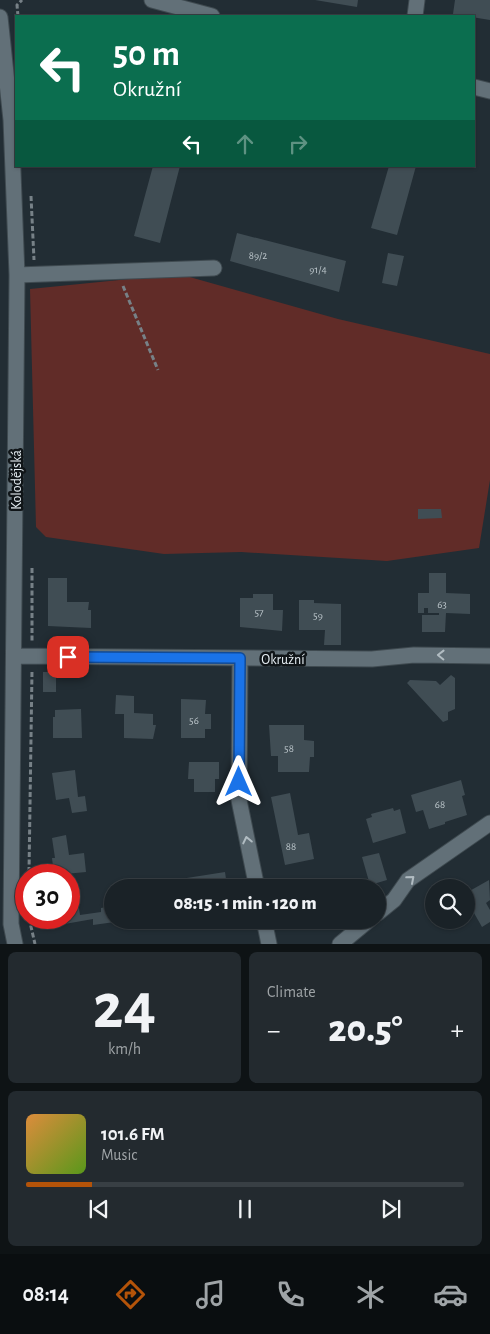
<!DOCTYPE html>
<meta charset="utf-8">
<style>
:root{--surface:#1a2227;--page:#232a2f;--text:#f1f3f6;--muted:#9fa4a7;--line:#383f44;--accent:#b45309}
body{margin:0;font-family:"Alegreya Sans",sans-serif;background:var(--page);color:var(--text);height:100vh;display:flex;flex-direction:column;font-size:19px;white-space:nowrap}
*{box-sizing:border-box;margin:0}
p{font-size:16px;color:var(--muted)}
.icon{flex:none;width:28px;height:28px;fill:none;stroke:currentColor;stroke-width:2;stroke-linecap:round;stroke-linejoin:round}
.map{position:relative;height:944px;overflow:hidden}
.side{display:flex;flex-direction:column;gap:8px;padding:8px;background:#0e1315;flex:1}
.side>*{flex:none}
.guide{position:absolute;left:15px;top:15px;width:460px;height:152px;border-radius:0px;box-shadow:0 1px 4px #0004,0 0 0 1px var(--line);background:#0b6e4f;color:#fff;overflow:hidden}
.fabs{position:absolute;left:425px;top:879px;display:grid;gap:10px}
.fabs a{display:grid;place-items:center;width:50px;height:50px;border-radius:50%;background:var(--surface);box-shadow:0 1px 4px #0004,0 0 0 1px var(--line);font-size:25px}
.speed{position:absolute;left:15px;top:864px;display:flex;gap:10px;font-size:25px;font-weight:700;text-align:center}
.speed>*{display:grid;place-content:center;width:65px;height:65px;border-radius:50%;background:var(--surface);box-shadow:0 1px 4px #0004,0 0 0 1px var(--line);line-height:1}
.speed .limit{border:8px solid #d22;background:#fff;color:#111}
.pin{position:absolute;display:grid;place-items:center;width:42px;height:42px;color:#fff;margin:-21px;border-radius:10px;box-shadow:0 2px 8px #0006}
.me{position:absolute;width:55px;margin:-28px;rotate:0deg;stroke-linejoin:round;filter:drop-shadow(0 0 4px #0008)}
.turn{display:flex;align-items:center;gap:18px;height:105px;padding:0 15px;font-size:22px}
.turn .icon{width:65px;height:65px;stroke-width:2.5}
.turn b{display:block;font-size:35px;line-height:42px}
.lanes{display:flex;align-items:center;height:48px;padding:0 15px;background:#0003;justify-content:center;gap:25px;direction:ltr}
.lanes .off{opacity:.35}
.big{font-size:38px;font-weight:800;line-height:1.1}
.side .tile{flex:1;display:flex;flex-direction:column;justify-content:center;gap:8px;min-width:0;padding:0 18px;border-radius:8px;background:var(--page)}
.side .dial{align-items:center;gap:0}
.dial b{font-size:65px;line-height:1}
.song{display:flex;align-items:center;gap:15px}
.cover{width:60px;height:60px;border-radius:8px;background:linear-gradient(135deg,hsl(30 70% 55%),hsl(90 70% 35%))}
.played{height:5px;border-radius:2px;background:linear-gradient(90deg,var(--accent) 15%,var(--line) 15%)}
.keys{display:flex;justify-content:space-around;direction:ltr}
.heat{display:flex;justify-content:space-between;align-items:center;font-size:28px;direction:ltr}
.side .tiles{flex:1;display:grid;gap:8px;grid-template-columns:1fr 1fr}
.tile:last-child{grid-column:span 2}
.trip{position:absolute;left:104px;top:879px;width:282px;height:50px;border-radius:25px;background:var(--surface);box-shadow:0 1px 4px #0004,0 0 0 1px var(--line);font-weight:800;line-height:50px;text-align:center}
.menu{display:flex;height:80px;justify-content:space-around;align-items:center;background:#0a0e10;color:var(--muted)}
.menu .icon{width:35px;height:35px}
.menu .on{color:var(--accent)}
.menu b{font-size:22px;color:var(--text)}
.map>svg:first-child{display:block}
.green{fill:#612c28}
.building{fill:#404d54}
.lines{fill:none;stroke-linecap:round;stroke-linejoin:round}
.minor-casing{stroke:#3f4a50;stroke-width:17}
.path{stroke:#778187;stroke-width:3;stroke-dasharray:5 2.5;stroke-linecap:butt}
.minor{stroke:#627078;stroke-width:15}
.oneway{stroke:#b1bcc2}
.route-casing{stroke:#114b97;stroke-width:12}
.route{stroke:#1a73e8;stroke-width:9}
.labels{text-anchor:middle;stroke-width:5;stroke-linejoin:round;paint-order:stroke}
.number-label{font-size:11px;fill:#bcc6cb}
.street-label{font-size:14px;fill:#e6eef3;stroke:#101518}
</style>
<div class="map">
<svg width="490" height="944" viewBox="0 0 490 944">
<rect width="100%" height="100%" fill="#222d34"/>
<!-- green -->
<path class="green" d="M179 274 338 319 490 354V480L479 548 387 561 241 552 164 554 46 537 36 527 30 289Z"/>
<!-- building -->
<path class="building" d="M315 0H358L357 7Z
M455 0H490V20L453 14Z
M153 166H180L160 243 134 236Z
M389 166H416L397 235 371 228Z
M237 233 346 261 339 292 230 261Z
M388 253 404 256 397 286 382 283Z
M418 509H441L442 518 418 519Z
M429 573H446V593L470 594V614L446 613 445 632H422V615H439V613H428V608H424V613H418V593H429Z
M48 578H67V602H89L88 610H91V628L48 626Z
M253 594H273V610H283L282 631 240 627V598H253Z
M299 600H314V603L341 604V645H324L325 630H299Z
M43 672H56V692H43Z
M451 675 455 678V709L448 712V720L443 722 407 683 410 680 436 681 440 685Z
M116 695 134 696V713L153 714V725H156L153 739 124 738V714H115Z
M181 699 206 700 205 714H211V729H205V738H181Z
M81 709 82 738H53V717H55V710Z
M269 725H304V740L314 741V757H310L309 772H278V756H271Z
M189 762H219V779H215V792H194V779H188Z
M75 770 78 797 85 796 87 811 72 813 69 798 56 800 52 773Z
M461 780 465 795 462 796 467 815 445 822V824L429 829 423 810 416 812 411 795Z
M290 793 298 835 309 833 314 859 285 865 271 797Z
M393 808 394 811 400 809 406 833 373 843 366 819 372 817 371 814Z
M66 835 69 855 84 853 86 872 54 875 52 858H55L52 838Z
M379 853 387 880 370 885 362 857Z
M225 872 227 886 236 885V888H175L174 880Z
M489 880 490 900 486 903 490 910V922L482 927 474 913 466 917V893Z
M78 902 80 915 101 912V908L112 906V920L122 921 93 925V919L59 925 58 918H69V903Z"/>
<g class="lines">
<defs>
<path id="minor" d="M152 0 212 16
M415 16 417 0
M0 17 11 120 17 275 11 924 15 944
M474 87 490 91
M17 275 214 268
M15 656 372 659 414 655 490 656
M240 658 239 800 257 888
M378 913 394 900 408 880 490 823
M264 920 269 944
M340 944 369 920"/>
</defs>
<!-- minor casing -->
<use href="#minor" class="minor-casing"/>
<!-- path -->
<path class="path" d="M18 16 17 5 22 0
M31 196 34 260
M123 286 158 370
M32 568V642
M29 872 32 671
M29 918 35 944"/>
<!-- minor -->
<use href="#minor" class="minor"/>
</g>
<!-- one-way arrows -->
<defs><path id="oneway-chevron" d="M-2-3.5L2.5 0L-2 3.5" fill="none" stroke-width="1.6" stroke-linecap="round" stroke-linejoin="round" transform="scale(1.25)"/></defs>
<g class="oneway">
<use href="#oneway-chevron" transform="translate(441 655) rotate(-179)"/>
<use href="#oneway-chevron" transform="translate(247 840) rotate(-102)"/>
<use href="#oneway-chevron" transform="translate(411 879) rotate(-41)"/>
</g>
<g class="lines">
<defs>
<path id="route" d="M68 657 240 658 239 782"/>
</defs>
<!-- route casing -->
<use href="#route" class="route-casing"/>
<!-- route -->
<use href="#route" class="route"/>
</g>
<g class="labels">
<!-- number labels -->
<g class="number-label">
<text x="258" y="259">89/2</text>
<text x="318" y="273">91/4</text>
<text x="442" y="608">63</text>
<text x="259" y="616">57</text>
<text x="318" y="619">59</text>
<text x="194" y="724">56</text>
<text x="289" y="752">58</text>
<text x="440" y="808">68</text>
<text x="291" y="850">88</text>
</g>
<!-- street labels -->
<g class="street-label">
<text transform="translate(16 480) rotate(-90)" y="5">Kolodějská</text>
<text x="283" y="664">Okružní</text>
</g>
</g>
</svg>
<div class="fabs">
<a><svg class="icon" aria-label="search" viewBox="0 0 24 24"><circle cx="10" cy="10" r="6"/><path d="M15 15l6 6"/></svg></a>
</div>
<div class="speed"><div class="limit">30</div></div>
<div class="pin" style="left:68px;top:657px;background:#d93025"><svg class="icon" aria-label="arrive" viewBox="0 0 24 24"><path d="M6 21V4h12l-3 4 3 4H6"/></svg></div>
<svg class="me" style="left:239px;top:782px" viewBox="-20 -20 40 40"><path d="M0-17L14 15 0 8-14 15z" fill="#1a73e8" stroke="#fff" stroke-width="4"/></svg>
<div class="trip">08:15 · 1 min · 120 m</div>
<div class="guide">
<div class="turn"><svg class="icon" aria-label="left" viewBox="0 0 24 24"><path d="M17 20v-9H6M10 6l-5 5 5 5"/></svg><div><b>50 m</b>Okružní</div></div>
<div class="lanes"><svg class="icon" aria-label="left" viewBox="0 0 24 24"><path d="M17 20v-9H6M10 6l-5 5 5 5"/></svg><svg class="icon off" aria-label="ahead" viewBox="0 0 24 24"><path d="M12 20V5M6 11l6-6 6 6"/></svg><svg class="icon off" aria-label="right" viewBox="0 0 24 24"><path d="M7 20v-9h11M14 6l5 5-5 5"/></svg></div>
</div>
</div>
<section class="side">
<div class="tiles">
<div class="tile dial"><b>24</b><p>km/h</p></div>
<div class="tile"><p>Climate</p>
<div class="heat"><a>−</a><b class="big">20.5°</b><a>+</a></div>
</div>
<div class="tile">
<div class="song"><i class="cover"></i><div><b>101.6 FM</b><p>Music</p></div></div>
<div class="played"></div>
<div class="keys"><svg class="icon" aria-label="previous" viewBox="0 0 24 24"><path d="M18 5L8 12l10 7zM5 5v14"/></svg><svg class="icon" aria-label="pause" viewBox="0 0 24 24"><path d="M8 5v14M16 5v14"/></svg><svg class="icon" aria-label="next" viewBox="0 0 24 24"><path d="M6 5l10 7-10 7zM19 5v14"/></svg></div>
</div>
</div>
</section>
<nav class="menu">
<b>08:14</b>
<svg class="icon on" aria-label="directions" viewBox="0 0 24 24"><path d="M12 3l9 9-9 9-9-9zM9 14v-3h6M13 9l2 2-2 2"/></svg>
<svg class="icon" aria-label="music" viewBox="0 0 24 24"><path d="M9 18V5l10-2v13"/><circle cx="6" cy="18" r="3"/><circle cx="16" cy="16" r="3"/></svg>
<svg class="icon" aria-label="phone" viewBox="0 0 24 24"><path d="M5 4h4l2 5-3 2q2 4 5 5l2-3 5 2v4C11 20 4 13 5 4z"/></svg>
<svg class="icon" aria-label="climate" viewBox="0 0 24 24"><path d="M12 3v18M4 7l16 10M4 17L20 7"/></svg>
<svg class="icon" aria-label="car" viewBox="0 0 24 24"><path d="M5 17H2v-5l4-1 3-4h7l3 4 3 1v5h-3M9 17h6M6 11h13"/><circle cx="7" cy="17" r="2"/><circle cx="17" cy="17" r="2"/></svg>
</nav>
